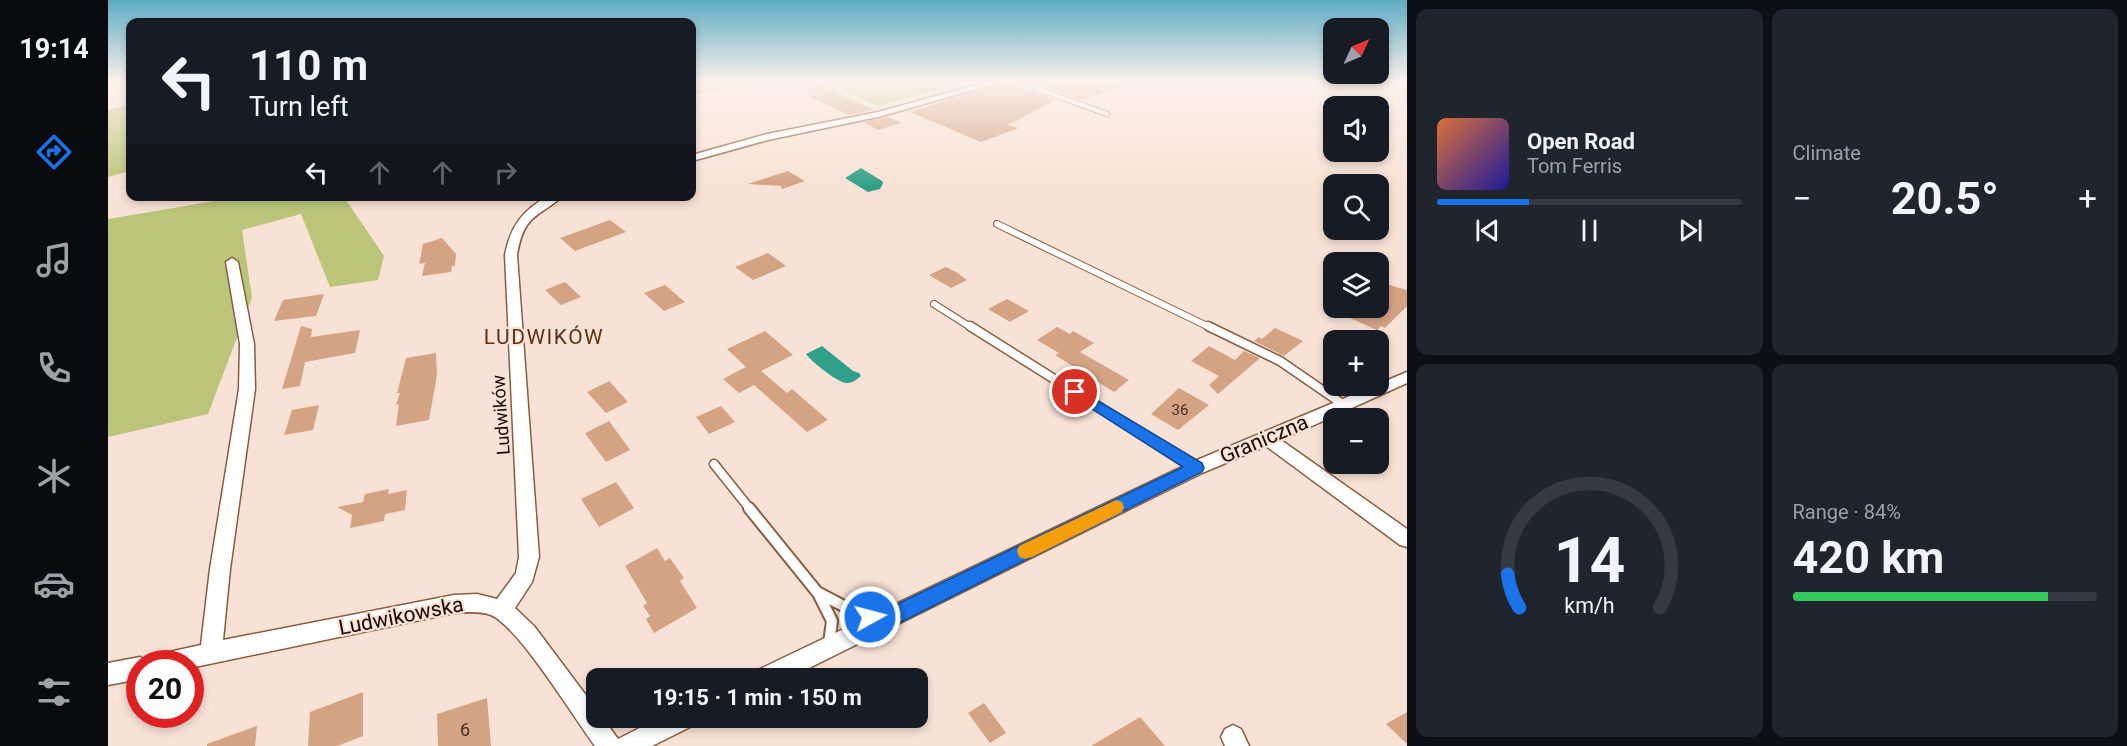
<!DOCTYPE html>
<meta charset="utf-8">
<style>
:root{--surface:#171b24;--page:#20242c;--text:#f1f3f6;--muted:#9ea1a6;--line:#363941;--accent:#1a73e8}
body{margin:0;font-family:Roboto,sans-serif;background:var(--page);color:var(--text);height:100vh;display:flex;flex-direction:column;font-size:22px;white-space:nowrap}
*{box-sizing:border-box;margin:0}
p{font-size:20px;color:var(--muted)}
.icon{flex:none;width:33px;height:33px;fill:none;stroke:currentColor;stroke-width:2;stroke-linecap:round;stroke-linejoin:round}
.map{position:relative;flex:1;overflow:hidden}
.drawer{display:flex;flex-direction:column;gap:9px;padding:9px;background:#0d0f14;width:720px}
.drawer>*{flex:none}
.banner{position:absolute;left:18px;top:18px;width:570px;height:183px;border-radius:12px;box-shadow:0 3px 9px #0003;background:#171b24;color:var(--text);overflow:hidden}
.needle{width:39px;rotate:46deg}
.fabs{position:absolute;left:1215px;top:18px;display:grid;gap:12px}
.fabs a{display:grid;place-items:center;width:66px;height:66px;border-radius:12px;background:var(--surface);box-shadow:0 3px 9px #0003;font-size:30px}
.speed{position:absolute;left:18px;top:650px;display:flex;gap:12px;font-size:30px;font-weight:700;text-align:center}
.speed>*{display:grid;place-content:center;width:78px;height:78px;border-radius:50%;background:var(--surface);box-shadow:0 3px 9px #0003;line-height:1}
.speed .limit{border:9px solid #d22;background:#fff;color:#111}
.pin{position:absolute;display:grid;place-items:center;width:51px;height:51px;color:#fff;margin:-26px;border:3px solid #fff;border-radius:50%;box-shadow:0 2px 6px #0007}
.me{position:absolute;width:66px;margin:-33px;rotate:83deg;stroke-linejoin:round;filter:drop-shadow(0 0 4px #0008)}
.turn{display:flex;align-items:center;gap:21px;height:126px;padding:0 24px;font-size:27px}
.turn .icon{width:78px;height:78px;stroke-width:2.5}
.turn b{display:block;font-size:42px;line-height:51px}
.lanes{display:flex;align-items:center;height:57px;padding:0 24px;background:#0003;justify-content:center;gap:30px;direction:ltr}
.lanes .off{opacity:.35}
.big{font-size:45px;font-weight:700;line-height:1.1}
.drawer .tile{flex:1;display:flex;flex-direction:column;justify-content:center;gap:9px;min-width:0;padding:0 21px;border-radius:12px;background:var(--page)}
.drawer .dial{align-items:center;gap:0}
.dial svg{height:156px;overflow:visible;fill:none;stroke:var(--line);stroke-width:7;stroke-linecap:round;text-anchor:middle}
.dial text{fill:var(--text);stroke:none}
.song{display:flex;align-items:center;gap:18px}
.cover{width:72px;height:72px;border-radius:9px;background:linear-gradient(135deg,hsl(20 70% 55%),hsl(240 70% 35%))}
.played{height:6px;border-radius:3px;background:linear-gradient(90deg,var(--accent) 30%,var(--line) 30%)}
.keys{display:flex;justify-content:space-around;direction:ltr}
.heat{display:flex;justify-content:space-between;align-items:center;font-size:33px;direction:ltr}
.charge{height:9px;border-radius:4px;background:linear-gradient(90deg,#34c759 84%,var(--line) 0)}
.drawer .tiles{flex:1;display:grid;gap:9px;grid-template-columns:repeat(2,1fr)}
.trip{position:absolute;left:478px;top:668px;width:342px;height:60px;border-radius:12px;background:var(--surface);box-shadow:0 3px 9px #0003;font-weight:700;line-height:60px;text-align:center}
main{display:flex;flex:1;min-height:0}
.dock{display:flex;flex-direction:column;width:108px;justify-content:space-around;align-items:center;background:#090b0e;color:var(--muted)}
.dock .icon{width:42px;height:42px}
.dock .on{color:var(--accent)}
.dock b{font-size:27px;color:var(--text)}
.map>svg:first-child{display:block}
.green{fill:#bbc579}
.water{fill:#30a188}
.building{fill:#d4a383}
.lines{fill:none;stroke-linecap:round;stroke-linejoin:round}
.lane-far3-casing{stroke:#895d3e;stroke-width:6}
.lane-far2-casing{stroke:#895d3e;stroke-width:8}
.lane-far1-casing{stroke:#895d3e;stroke-width:11}
.lane-casing{stroke:#895d3e;stroke-width:14}
.street-casing{stroke:#895d3e;stroke-width:3}
.lane-far3{stroke:#fff;stroke-width:4.5}
.lane-far2{stroke:#fff;stroke-width:6}
.lane-far1{stroke:#fff;stroke-width:8}
.lane{stroke:#fff;stroke-width:10}
.street{fill:#fff;fill-rule:evenodd}
.route{fill:#1a73e8;stroke:#114b97;stroke-width:1.5}
.slow{fill:#f59e0b}
.labels{text-anchor:middle;stroke-width:4.5;stroke-linejoin:round;paint-order:stroke}
.number-label{font-size:15px;fill:#482f22}
.street-label{font-size:18px;fill:#190801;stroke:#f8e2d5}
.near-number-label{font-size:18px;fill:#482f22}
.quarter-label{font-size:21px;letter-spacing:1.5px;fill:#5b3213;stroke:#f8e2d5}
.near-street-label{font-size:21px;fill:#190801;stroke:#f8e2d5}
</style>
<main>
<nav class="dock">
<b>19:14</b>
<svg class="icon on" aria-label="directions" viewBox="0 0 24 24"><path d="M12 3l9 9-9 9-9-9zM9 14v-3h6M13 9l2 2-2 2"/></svg>
<svg class="icon" aria-label="music" viewBox="0 0 24 24"><path d="M9 18V5l10-2v13"/><circle cx="6" cy="18" r="3"/><circle cx="16" cy="16" r="3"/></svg>
<svg class="icon" aria-label="phone" viewBox="0 0 24 24"><path d="M5 4h4l2 5-3 2q2 4 5 5l2-3 5 2v4C11 20 4 13 5 4z"/></svg>
<svg class="icon" aria-label="climate" viewBox="0 0 24 24"><path d="M12 3v18M4 7l16 10M4 17L20 7"/></svg>
<svg class="icon" aria-label="car" viewBox="0 0 24 24"><path d="M5 17H2v-5l4-1 3-4h7l3 4 3 1v5h-3M9 17h6M6 11h13"/><circle cx="7" cy="17" r="2"/><circle cx="17" cy="17" r="2"/></svg>
<svg class="icon" aria-label="filters" viewBox="0 0 24 24"><path d="M4 7h16M4 17h16"/><circle cx="9" cy="7" r="2"/><circle cx="15" cy="17" r="2"/></svg>
</nav>
<div class="map">
<svg width="1299" height="746" viewBox="0 0 1299 746">
<rect width="100%" height="100%" fill="#f8e2d5"/>
<!-- green -->
<path class="green" d="M584 82H654L584 95Z
M719 82H839L846 85 770 106Z
M22 105V171L0 177V110Z
M113 197H247L238 200 276 256 270 280 222 287 193 214 134 230 144 298 100 414 0 437V219L113 200Z"/>
<!-- water -->
<path class="water" d="M753 168 774 181 775 183 772 189 760 192 737 178Z
M714 346 745 371 751 373 753 376C749 379 745 383 740 383 732 385 703 361 698 354Z"/>
<!-- building -->
<path class="building" d="M705 82 766 110 741 115 699 95Z
M895 82H907L909 86 947 100 900 125 911 128 873 142 802 112Z
M924 82H1018V85L974 100Z
M780 117 793 123 770 130 755 122Z
M680 171 697 181 674 189 673 186 640 184Z
M502 220 518 232 467 251 452 238Z
M334 238 348 254 347 266H344L343 272 314 276 317 263 311 264 315 244Z
M660 253 678 266 645 280 627 267Z
M838 267 848 272 859 280 843 288 821 275Z
M457 282 473 297 453 305 437 290Z
M1278 284 1299 290V306L1277 328 1273 326 1269 330 1242 318 1254 308H1270V292Z
M557 285 577 302 556 311 536 293Z
M216 294 208 316 166 321 175 300Z
M899 299 921 311 902 322 880 309Z
M193 326 204 329 203 337 252 330 247 353 197 362 192 386 174 389Z
M949 327 962 334 965 331 986 343 972 352 1021 380 1006 392 947 355 951 353 929 340Z
M1167 328 1180 334 1195 341 1176 356 1146 341 1151 337 1154 339Z
M657 331 685 355 653 371 679 393 684 389 720 420 699 432 646 385 631 393 615 379 638 367 619 349Z
M1101 346 1127 360 1136 351 1152 358 1110 394 1101 385 1111 376 1083 361Z
M328 353 329 375 321 420 288 426 291 404 288 405 292 393H289L298 358Z
M501 381 520 402 498 413 479 392Z
M1071 388 1101 405 1070 430 1043 414Z
M211 405 205 430 176 435 184 410Z
M613 406 627 422 601 434 588 417Z
M501 421 522 450 498 462 477 433Z
M508 482 526 508 491 527 473 499Z
M281 489 280 494 299 490 297 510 277 514 276 521 242 528 244 515 229 507 255 502 257 494Z
M549 548 557 561 562 558 576 578 572 581 589 608 546 633 538 619 542 616 535 606 539 603 517 566Z
M255 692V736L229 746H200L202 712Z
M379 698 383 746H330L329 714Z
M876 703 898 733 882 743 860 713Z
M1299 712V744L1278 724Z
M1032 717 1057 746H983Z
M149 726 147 746H99V744Z"/>
<g class="lines">
<defs>
<path id="lane-far3" d="M911 82 999 114"/>
<path id="lane-far2" d="M889 224 1103 328
M826 304 864 328"/>
<path id="lane-far1" d="M862 326 1088 468
M1100 326 1172 361 1236 405
M606 464 642 509"/>
<path id="lane" d="M641 508 709 592 749 613 771 619
M710 593 724 621 721 643"/>
<path id="street" d="M879 82H893L774 116 660 140 584 161V155L659 134 770 112Z
M441 196H455C428 219 416 214 409 255L431 557 424 582 407 608 426 626 489 710V717H494L510 739 553 717H590L586 725 544 746H487C466 718 411 627 383 615 372 611 358 612 346 613L82 668V663H44L47 655 93 645 102 569 131 389 132 344 118 262 124 258 130 262 146 344 147 389 122 569 115 640 346 595 369 594 389 599 408 573 411 557 397 255C402 227 415 209 441 196Z
M1299 372V383L1173 440 1299 529V547L1292 545 1158 446 1094 473 681 678H647L650 670 1082 463Z
M32 657 41 663H32V679L0 685V663Z
M1125 725 1133 729 1141 746H1117L1113 737 1117 729Z"/>
</defs>
<!-- lane-far3 casing -->
<use href="#lane-far3" class="lane-far3-casing"/>
<!-- lane-far2 casing -->
<use href="#lane-far2" class="lane-far2-casing"/>
<!-- lane-far1 casing -->
<use href="#lane-far1" class="lane-far1-casing"/>
<!-- lane casing -->
<use href="#lane" class="lane-casing"/>
<!-- street casing -->
<use href="#street" class="street-casing"/>
<!-- lane-far3 -->
<use href="#lane-far3" class="lane-far3"/>
<!-- lane-far2 -->
<use href="#lane-far2" class="lane-far2"/>
<!-- lane-far1 -->
<use href="#lane-far1" class="lane-far1"/>
<!-- lane -->
<use href="#lane" class="lane"/>
<!-- street -->
<use href="#street" class="street"/>
</g>
<!-- sky -->
<linearGradient id="sky" x2="0" y2="1"><stop stop-color="#5eacc2"/><stop offset="0.44" stop-color="#fcf2ec"/><stop offset="1" stop-color="#fcf2ec" stop-opacity="0"/></linearGradient>
<rect width="1299" height="186" fill="url(#sky)"/>
<!-- route -->
<path class="route" d="M967 387 1094 463 1096 468 1094 472 783 627 776 629 756 623 753 617 756 611 762 608 775 611 1075 467 962 395 960 392 962 389Z"/>
<!-- slow -->
<path class="slow" d="M1008 500 1014 502 1016 507 1014 512 924 557 917 559 911 557 909 551 911 546Z"/>
<g class="labels">
<!-- number labels -->
<g class="number-label">
<text x="1072" y="415">36</text>
</g>
<!-- street labels -->
<g class="street-label">
<text transform="translate(393 415) rotate(-94)" y="6">Ludwików</text>
</g>
<!-- near-number labels -->
<g class="near-number-label">
<text x="357" y="736">6</text>
</g>
<!-- quarter labels -->
<g class="quarter-label">
<text x="436" y="344">LUDWIKÓW</text>
</g>
<!-- near-street labels -->
<g class="near-street-label">
<text transform="translate(1156 439) rotate(-23)" y="7">Graniczna</text>
<text transform="translate(293 616) rotate(-11)" y="7">Ludwikowska</text>
</g>
</g>
</svg>
<div class="fabs">
<a><svg class="needle" viewBox="-14 -14 28 28"><path d="M0-13l5 13h-10z" fill="#e53935"/><path d="M0 13l5-13h-10z" fill="#9ea1a6"/></svg></a>
<a><svg class="icon" aria-label="sound" viewBox="0 0 24 24"><path d="M4 9h4l5-4v14l-5-4H4zM17 9q2 3 0 6"/></svg></a>
<a><svg class="icon" aria-label="search" viewBox="0 0 24 24"><circle cx="10" cy="10" r="6"/><path d="M15 15l6 6"/></svg></a>
<a><svg class="icon" aria-label="layers" viewBox="0 0 24 24"><path d="M12 4l9 5-9 5-9-5zM3 14l9 5 9-5"/></svg></a>
<a>+</a>
<a>−</a>
</div>
<div class="speed"><div class="limit">20</div></div>
<div class="pin" style="left:967px;top:392px;background:#d93025"><svg class="icon" aria-label="arrive" viewBox="0 0 24 24"><path d="M6 21V4h12l-3 4 3 4H6"/></svg></div>
<svg class="me" style="left:762px;top:617px" viewBox="-20 -20 40 40"><circle r="17" fill="#1a73e8" stroke="#fff" stroke-width="3"/><path d="M0-11L8 9 0 5-8 9z" fill="#fff"/></svg>
<div class="trip">19:15 · 1 min · 150 m</div>
<div class="banner">
<div class="turn"><svg class="icon" aria-label="left" viewBox="0 0 24 24"><path d="M17 20v-9H6M10 6l-5 5 5 5"/></svg><div><b>110 m</b>Turn left</div></div>
<div class="lanes"><svg class="icon" aria-label="left" viewBox="0 0 24 24"><path d="M17 20v-9H6M10 6l-5 5 5 5"/></svg><svg class="icon off" aria-label="ahead" viewBox="0 0 24 24"><path d="M12 20V5M6 11l6-6 6 6"/></svg><svg class="icon off" aria-label="ahead" viewBox="0 0 24 24"><path d="M12 20V5M6 11l6-6 6 6"/></svg><svg class="icon off" aria-label="right" viewBox="0 0 24 24"><path d="M7 20v-9h11M14 6l5 5-5 5"/></svg></div>
</div>
</div>
<section class="drawer">
<div class="tiles">
<div class="tile">
<div class="song"><i class="cover"></i><div><b>Open Road</b><p>Tom Ferris</p></div></div>
<div class="played"></div>
<div class="keys"><svg class="icon" aria-label="previous" viewBox="0 0 24 24"><path d="M18 5L8 12l10 7zM5 5v14"/></svg><svg class="icon" aria-label="pause" viewBox="0 0 24 24"><path d="M8 5v14M16 5v14"/></svg><svg class="icon" aria-label="next" viewBox="0 0 24 24"><path d="M6 5l10 7-10 7zM19 5v14"/></svg></div>
</div>
<div class="tile"><p>Climate</p>
<div class="heat"><a>−</a><b class="big">20.5°</b><a>+</a></div>
</div>
<div class="tile dial"><svg viewBox="0 0 100 80">
<path d="M14 69A42 42 0 1 1 86 69"/>
<path d="M14 69A42 42 0 0 1 8 52" stroke="#1a73e8"/>
<text x="50" y="56" font-size="32" font-weight="700">14</text>
<text x="50" y="72" font-size="11">km/h</text>
</svg></div>
<div class="tile"><p>Range · 84%</p><b class="big">420 km</b><div class="charge"></div></div>
</div>
</section>
</main>
